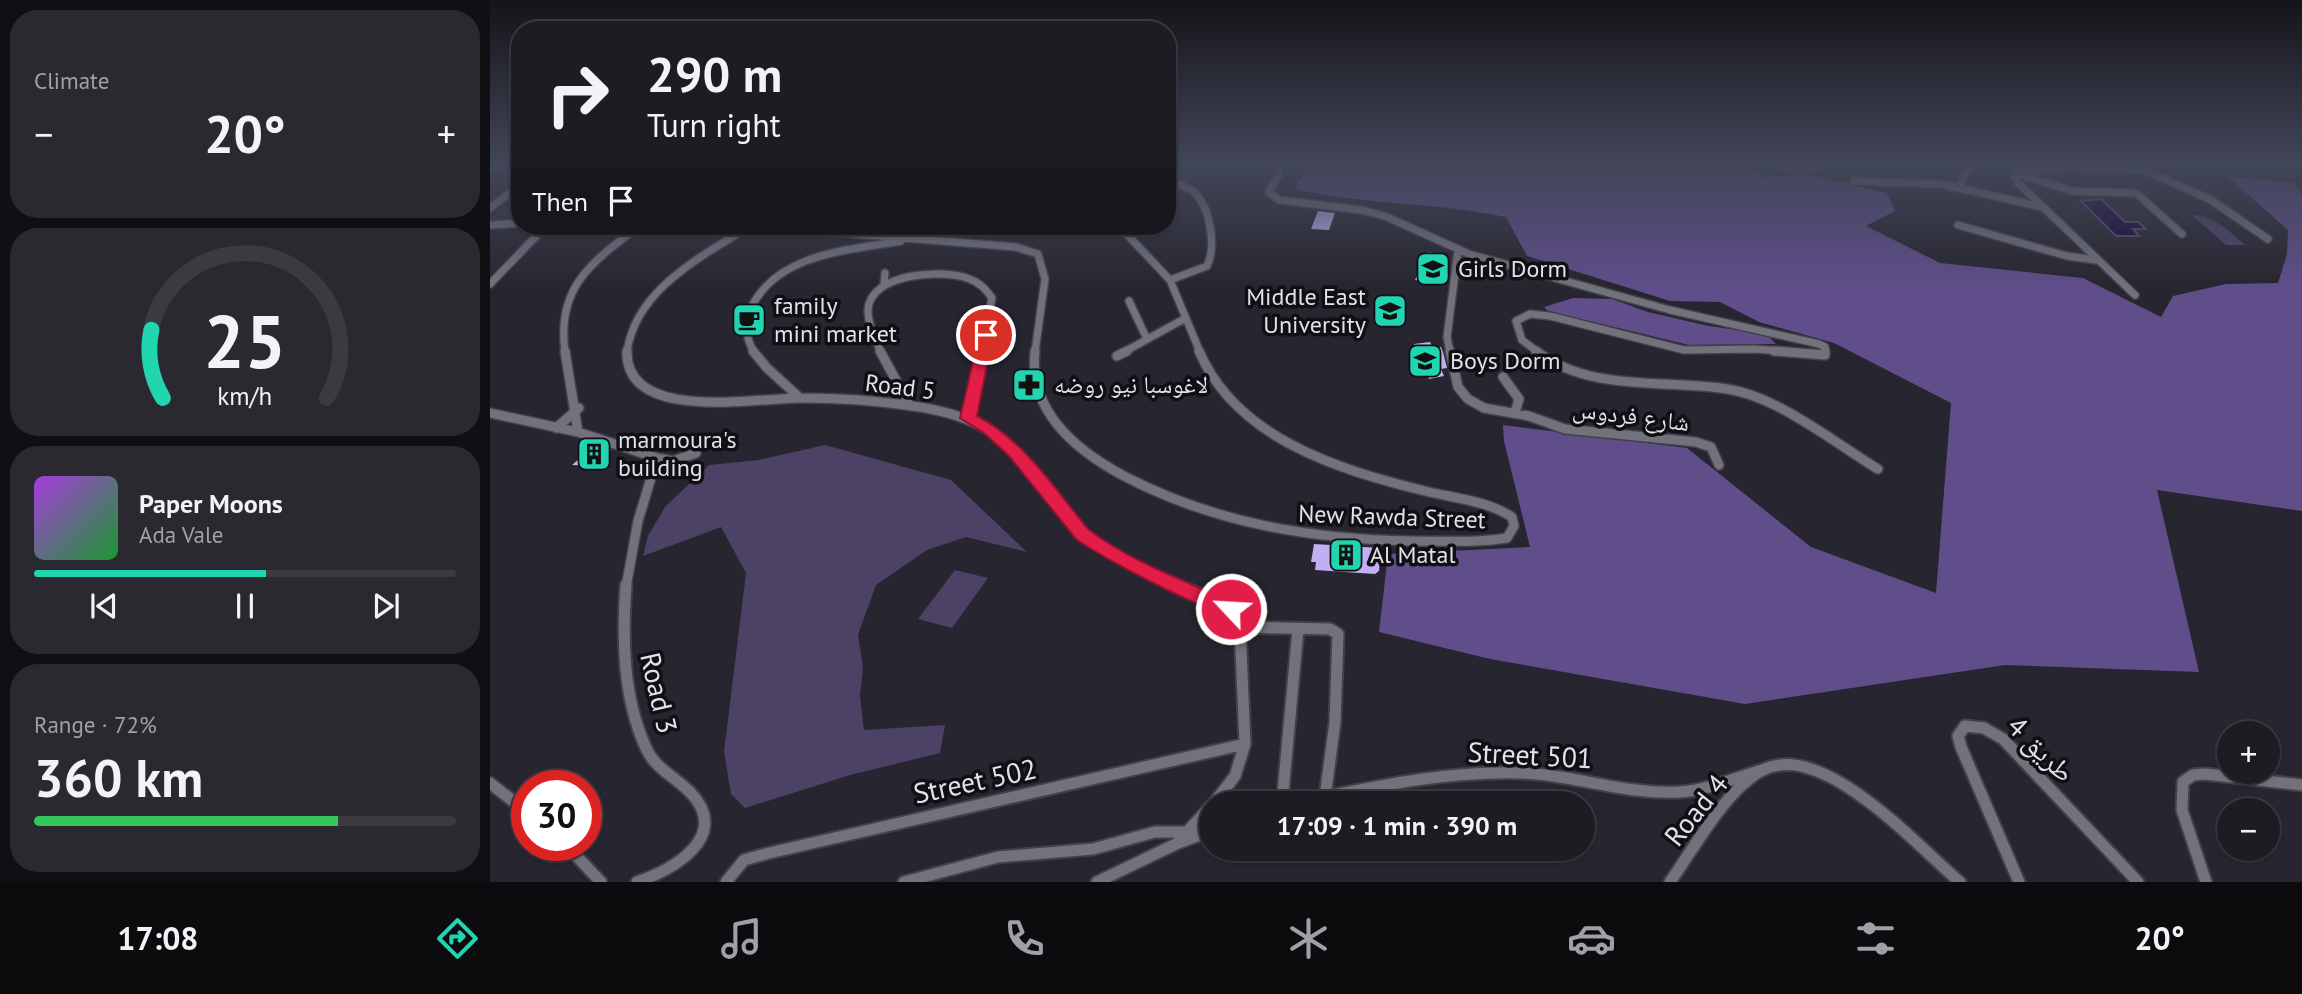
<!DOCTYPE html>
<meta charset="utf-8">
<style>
:root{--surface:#1d1c23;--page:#2a2930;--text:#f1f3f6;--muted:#a0a1a6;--line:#3b3a41;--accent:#20d5b0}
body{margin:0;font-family:"PT Sans","Noto Naskh Arabic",sans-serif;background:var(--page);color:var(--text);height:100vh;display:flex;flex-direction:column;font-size:26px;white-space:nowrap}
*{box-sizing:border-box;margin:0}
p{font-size:23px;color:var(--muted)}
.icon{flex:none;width:38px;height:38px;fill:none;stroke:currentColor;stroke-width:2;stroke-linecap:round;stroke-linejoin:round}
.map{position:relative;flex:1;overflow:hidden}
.side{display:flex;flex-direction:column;gap:10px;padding:10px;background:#100f13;width:490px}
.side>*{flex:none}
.guide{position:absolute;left:21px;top:21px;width:665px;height:214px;border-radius:28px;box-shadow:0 2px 5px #0004,0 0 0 2px var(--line);background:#1d1c23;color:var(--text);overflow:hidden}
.controls{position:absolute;left:1727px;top:721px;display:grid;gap:14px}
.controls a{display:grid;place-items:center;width:63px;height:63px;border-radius:50%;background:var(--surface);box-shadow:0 2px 5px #0004,0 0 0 2px var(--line);font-size:35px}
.speed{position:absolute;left:21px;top:770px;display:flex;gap:14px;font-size:35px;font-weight:700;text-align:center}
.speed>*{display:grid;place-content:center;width:91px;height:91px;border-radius:50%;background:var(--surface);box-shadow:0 2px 5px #0004,0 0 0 2px var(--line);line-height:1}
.speed .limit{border:10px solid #d22;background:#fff;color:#111}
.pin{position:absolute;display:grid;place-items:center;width:60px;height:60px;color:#fff;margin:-30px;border:4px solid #fff;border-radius:50%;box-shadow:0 2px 7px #0007}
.me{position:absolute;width:77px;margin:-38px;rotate:295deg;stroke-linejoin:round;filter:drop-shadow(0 0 5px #0008)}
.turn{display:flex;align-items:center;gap:24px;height:147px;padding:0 21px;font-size:32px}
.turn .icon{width:91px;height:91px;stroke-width:2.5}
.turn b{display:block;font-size:49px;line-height:60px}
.then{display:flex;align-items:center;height:66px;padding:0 21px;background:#0003;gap:14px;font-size:26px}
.big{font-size:52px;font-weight:800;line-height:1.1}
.side .card{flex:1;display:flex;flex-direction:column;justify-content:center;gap:10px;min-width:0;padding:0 24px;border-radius:28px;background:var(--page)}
.side .dial{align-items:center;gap:0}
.dial svg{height:182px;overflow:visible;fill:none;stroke:var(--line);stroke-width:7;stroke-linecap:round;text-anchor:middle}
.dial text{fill:var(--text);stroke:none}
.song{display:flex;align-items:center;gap:21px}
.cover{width:84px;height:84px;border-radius:10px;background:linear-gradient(135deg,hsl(280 70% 55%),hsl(130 70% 35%))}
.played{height:7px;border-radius:4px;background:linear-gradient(90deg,var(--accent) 55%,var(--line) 55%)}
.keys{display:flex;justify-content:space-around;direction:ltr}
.heat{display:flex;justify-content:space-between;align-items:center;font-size:38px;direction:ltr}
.charge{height:10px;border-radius:5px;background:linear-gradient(90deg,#34c759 72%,var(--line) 0)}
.trip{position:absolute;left:709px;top:791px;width:396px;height:70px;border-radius:35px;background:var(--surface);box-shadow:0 2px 5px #0004,0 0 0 2px var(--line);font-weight:800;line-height:70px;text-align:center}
.tab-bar{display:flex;height:112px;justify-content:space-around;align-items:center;background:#0c0b0e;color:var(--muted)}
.tab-bar .icon{width:49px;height:49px}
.tab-bar .on{color:var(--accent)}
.tab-bar b{font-size:32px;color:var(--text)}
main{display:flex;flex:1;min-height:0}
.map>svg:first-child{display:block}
.built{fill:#2f2b3b}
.green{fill:#4b4265}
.forest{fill:#5f4e8a}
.water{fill:#1a0339;stroke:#56466d;stroke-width:2}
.building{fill:#c0aff3}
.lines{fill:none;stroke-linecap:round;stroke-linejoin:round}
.street-far2-casing{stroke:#424149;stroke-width:10}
.street-far1-casing{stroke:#424149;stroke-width:12}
.street-casing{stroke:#424149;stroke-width:15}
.street-far2{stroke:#73717c;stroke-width:7}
.street-far1{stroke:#73717c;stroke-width:9}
.street{stroke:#73717c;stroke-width:11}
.route{fill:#e11d48;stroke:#92132f;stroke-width:2}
.labels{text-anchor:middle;stroke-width:7;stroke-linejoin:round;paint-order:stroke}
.poi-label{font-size:24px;fill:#e2e1e7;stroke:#100f13;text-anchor:start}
.street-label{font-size:24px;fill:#e2e1e7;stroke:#100f13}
.near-street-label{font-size:28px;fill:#e2e1e7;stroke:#100f13}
</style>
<main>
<section class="side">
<div class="card"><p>Climate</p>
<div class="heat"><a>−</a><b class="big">20°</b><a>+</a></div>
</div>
<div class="card dial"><svg viewBox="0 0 100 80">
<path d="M14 69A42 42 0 1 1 86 69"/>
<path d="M14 69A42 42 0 0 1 9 39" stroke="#20d5b0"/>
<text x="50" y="56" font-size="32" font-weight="700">25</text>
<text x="50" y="72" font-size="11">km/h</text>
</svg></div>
<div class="card">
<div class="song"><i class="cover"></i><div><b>Paper Moons</b><p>Ada Vale</p></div></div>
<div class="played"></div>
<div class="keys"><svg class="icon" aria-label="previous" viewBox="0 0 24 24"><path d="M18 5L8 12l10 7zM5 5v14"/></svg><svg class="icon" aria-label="pause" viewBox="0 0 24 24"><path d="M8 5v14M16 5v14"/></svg><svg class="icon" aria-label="next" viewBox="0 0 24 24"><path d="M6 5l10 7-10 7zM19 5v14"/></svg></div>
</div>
<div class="card"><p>Range · 72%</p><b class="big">360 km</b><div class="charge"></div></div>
</section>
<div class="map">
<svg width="1812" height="882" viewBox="0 0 1812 882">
<rect width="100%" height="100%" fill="#27252f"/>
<!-- built -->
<path class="built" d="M30 191V219L0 222V214Z"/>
<!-- green -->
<path class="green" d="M1702 215C1723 215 1739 231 1755 245H1736Z
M335 445 461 480 537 552 476 537 437 550 386 585 368 635 373 668 370 696 374 730 455 725 450 753 360 775 255 808 241 794 234 752 256 573 231 527 153 556 158 536 175 507 219 465 269 460Z
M465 570 498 578 462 628 428 619Z"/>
<!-- forest -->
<path class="forest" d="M819 165H1253L1273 177 1317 174 1397 193 1405 211 1376 226 1450 263 1593 278 1671 317 1683 296 1736 284 1788 283 1797 254 1798 230 1737 176 1804 183 1812 195V511L1667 490 1709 672 1515 665 1255 704 1000 659 889 632 898 554 1040 547 1014 441 1013 425 1197 448 1321 547 1446 593 1461 403 1344 343 1269 322 1230 302 1180 301 1037 256 1016 217C946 202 874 205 804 189Z
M1083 298 1122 299 1158 312 1219 326 1276 334 1286 344 1199 345 1058 311 1054 307Z"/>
<!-- water -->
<path class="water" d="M1611 199 1635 222H1648L1656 229H1643L1649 236H1626L1591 201Z"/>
<!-- building -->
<path class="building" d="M828 211 845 213 839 230 821 229Z
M938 252 951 254 949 260 958 262 951 278 941 276 939 282 925 280Z
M940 342 943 348 951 347 953 352 957 368 951 369 954 376 939 379 933 364 925 365 922 359 930 357 924 344Z
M105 445 121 450 103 466 82 465Z
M824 544 891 548 889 571 885 574 825 570 826 562H821Z"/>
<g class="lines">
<defs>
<path id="street-far2" d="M782 165 788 168 789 174 779 192 789 200 872 210 897 217 979 254 1180 310 1329 344 1335 347V352
M1290 165 1309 170 1332 165
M0 166 10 165
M1528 168 1547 172 1554 168 1583 167 1655 170 1721 200 1778 239
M1526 170 1524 175 1528 183 1645 295
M1526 173 1582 191 1646 193 1692 234
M677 181C688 184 700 187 707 195 721 212 726 247 717 266L680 280
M1364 181 1451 184 1552 207
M1470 187 1475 173 1485 165
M0 208 30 185
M0 225 30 223
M1468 225 1577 256 1606 260
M267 226 526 247 548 254 555 279 545 352
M629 226 680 280 710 352
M0 284 56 226
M394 284 395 273
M639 301 656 337
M75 352C66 287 102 262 149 226
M137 352C145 290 212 256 260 226
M264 352C255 337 254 322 262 306 289 253 360 250 411 241
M391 352C385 340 378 324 378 310 380 273 451 269 477 278 489 282 495 288 502 298L491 352
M634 352 694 319
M960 352 957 337 968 250
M1048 352 1032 340 1026 321 1040 314 1060 316 1194 350 1265 349 1304 352"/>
<path id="street-far1" d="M75 351 88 432
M137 351C135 423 266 398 310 398 346 398 381 400 416 405 489 415 516 434 561 492 571 505 580 524 593 534 610 549 669 579 691 587
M263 351 277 368 310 398
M390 351 420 406
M545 351C538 411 585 450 634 476 724 523 820 539 921 541 953 541 985 543 1017 538L1024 526 1022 517C996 500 961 498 931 490 847 469 746 438 709 351
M960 351 968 387 978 399 994 408 1039 416 1075 429 1206 442 1221 447 1229 465
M1046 351C1102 393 1173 379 1237 389 1287 396 1345 443 1388 469
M1284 351 1335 355V351
M627 356 637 351
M1013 377 1029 399 1025 413
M0 413 88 432 167 458 183 461 206 453
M478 418 491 351
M66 428 89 408
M136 587 148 521 167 458"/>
<path id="street" d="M136 585C132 639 133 698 156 748 165 769 186 777 201 793 242 837 182 870 147 882
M686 585C710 595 740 600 750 627L755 744 745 776 724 803
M750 627 840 629 848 634 845 722 835 797
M0 783 37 812
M792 803 808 630
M805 803C879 788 956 770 1032 773 1085 775 1136 795 1190 792 1218 790 1245 778 1272 770
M688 843 721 831
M76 845 111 882
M236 882 254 860 279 853 755 744
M414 882 508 857 603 849 665 832H696
M607 882 686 844 721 806
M1180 882C1204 848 1235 791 1271 771 1331 737 1428 847 1470 882
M1529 882 1471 747 1468 736 1475 726 1494 728 1513 739 1648 882
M1716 882 1692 810 1693 782 1703 775 1715 774 1812 785"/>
</defs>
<!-- street-far2 casing -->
<use href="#street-far2" class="street-far2-casing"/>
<!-- street-far1 casing -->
<use href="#street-far1" class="street-far1-casing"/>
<!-- street casing -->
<use href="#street" class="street-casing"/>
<!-- street-far2 -->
<use href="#street-far2" class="street-far2"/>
<!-- street-far1 -->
<use href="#street-far1" class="street-far1"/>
<!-- street -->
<use href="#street" class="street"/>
</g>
<!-- sky -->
<linearGradient id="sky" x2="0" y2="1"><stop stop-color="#15141a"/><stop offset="0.57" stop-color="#414658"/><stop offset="1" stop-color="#414658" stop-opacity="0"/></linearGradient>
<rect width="1812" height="288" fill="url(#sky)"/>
<!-- route -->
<path class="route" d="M496 330 503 335 487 416C534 440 565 489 598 529 641 562 698 582 747 604L750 609 747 614C729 621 605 554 586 539L519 456 494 433 470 418 489 335Z"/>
<!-- icons -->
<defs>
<symbol id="university-square" viewBox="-11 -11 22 22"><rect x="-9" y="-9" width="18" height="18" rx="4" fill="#20d5b0" stroke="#100f13"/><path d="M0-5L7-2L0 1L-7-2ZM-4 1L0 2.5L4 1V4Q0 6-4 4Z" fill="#111"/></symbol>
<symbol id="cafe-square" viewBox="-11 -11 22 22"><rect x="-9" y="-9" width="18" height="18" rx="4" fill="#20d5b0" stroke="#100f13"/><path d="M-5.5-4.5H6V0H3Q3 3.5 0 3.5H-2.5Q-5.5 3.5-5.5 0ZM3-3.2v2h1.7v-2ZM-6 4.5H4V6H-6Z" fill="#111"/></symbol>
<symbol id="pharmacy-square" viewBox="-11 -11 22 22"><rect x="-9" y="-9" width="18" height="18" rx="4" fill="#20d5b0" stroke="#100f13"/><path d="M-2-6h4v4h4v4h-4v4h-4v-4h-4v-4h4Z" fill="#111"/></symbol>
<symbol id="building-square" viewBox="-11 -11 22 22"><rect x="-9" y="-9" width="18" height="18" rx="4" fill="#20d5b0" stroke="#100f13"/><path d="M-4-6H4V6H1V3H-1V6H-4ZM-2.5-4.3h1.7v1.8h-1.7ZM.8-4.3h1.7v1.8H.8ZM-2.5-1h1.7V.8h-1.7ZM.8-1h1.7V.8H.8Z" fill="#111"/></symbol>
</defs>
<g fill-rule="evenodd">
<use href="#university-square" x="924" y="250" width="38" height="38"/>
<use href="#university-square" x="881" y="292" width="38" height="38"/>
<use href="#cafe-square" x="240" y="301" width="38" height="38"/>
<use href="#university-square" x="916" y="342" width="38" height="38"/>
<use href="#pharmacy-square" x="520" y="366" width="38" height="38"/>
<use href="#building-square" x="85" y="435" width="38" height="38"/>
<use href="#building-square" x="837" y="536" width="38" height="38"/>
</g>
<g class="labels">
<!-- poi labels -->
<g class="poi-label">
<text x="968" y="277">Girls Dorm</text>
<text x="876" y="305" text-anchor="end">Middle East<tspan x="876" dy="28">University</tspan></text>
<text x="284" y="314">family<tspan x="284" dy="28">mini market</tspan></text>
<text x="960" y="369">Boys Dorm</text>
<text x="564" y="393">لاغوسبا نيو روضه</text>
<text x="128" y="448">marmoura's<tspan x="128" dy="28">building</tspan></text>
<text x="880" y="563">Al Matal</text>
</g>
<!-- street labels -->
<g class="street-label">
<text transform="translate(410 387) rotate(7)" y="8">Road 5</text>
<text transform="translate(1141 416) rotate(7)" y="8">شارع فردوس</text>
<text transform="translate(902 517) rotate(2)" y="8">New Rawda Street</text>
</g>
<!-- near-street labels -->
<g class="near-street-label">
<text transform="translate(169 693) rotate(77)" y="10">Road 3</text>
<text transform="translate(1551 749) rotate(44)" y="10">طريق 4</text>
<text transform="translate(1040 755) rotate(3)" y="10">Street 501</text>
<text transform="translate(485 781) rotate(-12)" y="10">Street 502</text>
<text transform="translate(1206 810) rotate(-51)" y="10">Road 4</text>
</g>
</g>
</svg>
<div class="controls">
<a>+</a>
<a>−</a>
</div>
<div class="speed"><div class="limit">30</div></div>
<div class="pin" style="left:496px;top:335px;background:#d93025"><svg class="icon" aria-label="arrive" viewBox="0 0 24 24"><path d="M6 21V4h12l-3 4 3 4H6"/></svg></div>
<svg class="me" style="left:741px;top:609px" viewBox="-20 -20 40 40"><circle r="17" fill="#e11d48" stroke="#fff" stroke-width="3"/><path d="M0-11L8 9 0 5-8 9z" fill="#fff"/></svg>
<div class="trip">17:09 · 1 min · 390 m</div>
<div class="guide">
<div class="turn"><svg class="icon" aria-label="right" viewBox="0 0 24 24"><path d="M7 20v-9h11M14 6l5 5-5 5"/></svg><div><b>290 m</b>Turn right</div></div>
<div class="then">Then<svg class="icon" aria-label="arrive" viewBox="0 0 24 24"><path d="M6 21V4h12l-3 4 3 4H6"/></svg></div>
</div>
</div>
</main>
<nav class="tab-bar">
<b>17:08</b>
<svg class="icon on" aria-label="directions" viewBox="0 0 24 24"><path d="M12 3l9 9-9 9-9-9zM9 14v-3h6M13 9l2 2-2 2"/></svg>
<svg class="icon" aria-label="music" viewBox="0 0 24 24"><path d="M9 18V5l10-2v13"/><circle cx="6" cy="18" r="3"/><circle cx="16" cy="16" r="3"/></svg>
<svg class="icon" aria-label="phone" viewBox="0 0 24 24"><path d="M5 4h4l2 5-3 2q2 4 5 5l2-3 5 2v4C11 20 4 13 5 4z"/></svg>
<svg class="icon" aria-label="climate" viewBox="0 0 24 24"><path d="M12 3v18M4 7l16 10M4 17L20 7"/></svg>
<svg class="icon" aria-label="car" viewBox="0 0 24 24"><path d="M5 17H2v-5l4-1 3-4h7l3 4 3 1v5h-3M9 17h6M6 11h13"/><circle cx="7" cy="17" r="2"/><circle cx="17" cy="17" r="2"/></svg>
<svg class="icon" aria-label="filters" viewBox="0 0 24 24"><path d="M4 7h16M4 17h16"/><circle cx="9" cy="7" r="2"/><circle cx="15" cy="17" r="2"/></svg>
<b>20°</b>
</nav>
